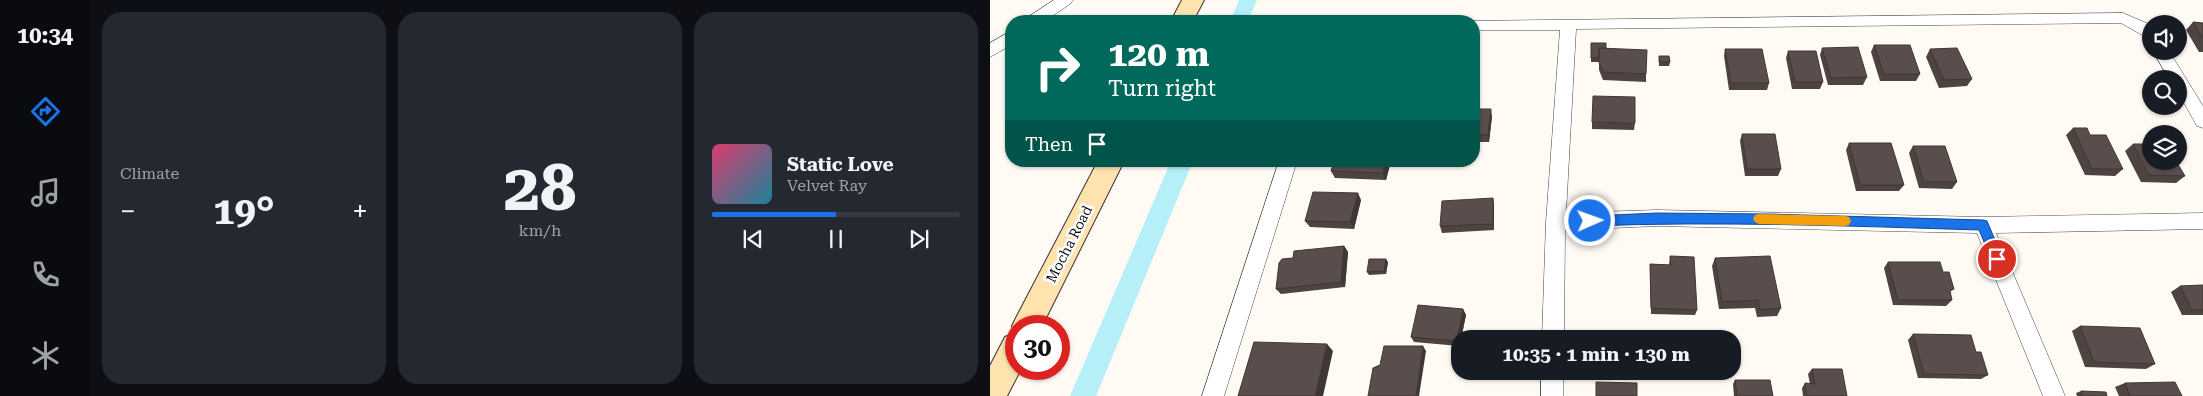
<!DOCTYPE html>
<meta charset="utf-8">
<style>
:root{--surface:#171b24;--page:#242831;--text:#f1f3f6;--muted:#9ea1a6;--line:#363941;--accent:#1a73e8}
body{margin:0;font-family:"Roboto Serif",serif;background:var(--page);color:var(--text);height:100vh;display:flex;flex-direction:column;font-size:19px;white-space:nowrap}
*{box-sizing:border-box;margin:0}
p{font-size:16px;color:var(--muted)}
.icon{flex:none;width:28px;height:28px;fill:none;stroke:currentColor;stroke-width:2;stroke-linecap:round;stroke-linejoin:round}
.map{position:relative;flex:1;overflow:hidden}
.side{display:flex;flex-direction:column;gap:12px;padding:12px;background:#0d0f14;width:900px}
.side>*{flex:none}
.top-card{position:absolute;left:15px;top:15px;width:475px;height:152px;border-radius:20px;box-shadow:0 1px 4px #0004;background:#00695c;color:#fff;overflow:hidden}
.fabs{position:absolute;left:1152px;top:15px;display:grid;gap:10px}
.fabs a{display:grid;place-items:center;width:45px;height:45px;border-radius:50%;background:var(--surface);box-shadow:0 1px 4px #0004;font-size:25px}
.speed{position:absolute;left:15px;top:315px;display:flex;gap:10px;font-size:25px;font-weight:700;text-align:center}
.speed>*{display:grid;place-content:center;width:65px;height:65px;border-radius:50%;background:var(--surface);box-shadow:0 1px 4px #0004;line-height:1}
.speed .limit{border:8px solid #d22;background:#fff;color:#111}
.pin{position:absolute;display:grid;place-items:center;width:42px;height:42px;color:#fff;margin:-21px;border:2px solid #fff;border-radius:50%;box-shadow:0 1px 5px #0007}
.me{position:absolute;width:55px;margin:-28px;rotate:88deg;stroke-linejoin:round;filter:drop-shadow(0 0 4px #0008)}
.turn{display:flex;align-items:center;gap:18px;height:105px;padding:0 20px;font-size:22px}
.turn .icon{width:65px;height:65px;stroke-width:2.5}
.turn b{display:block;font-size:35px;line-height:42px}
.then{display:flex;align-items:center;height:48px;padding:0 20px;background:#0003;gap:10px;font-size:19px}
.big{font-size:38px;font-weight:700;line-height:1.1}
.side .tile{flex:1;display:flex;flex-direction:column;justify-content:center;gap:8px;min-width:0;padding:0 18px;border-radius:20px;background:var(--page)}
.side .dial{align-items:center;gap:0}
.dial b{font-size:65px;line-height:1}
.song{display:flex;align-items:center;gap:15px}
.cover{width:60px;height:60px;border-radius:8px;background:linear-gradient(135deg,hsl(340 70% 55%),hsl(190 70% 35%))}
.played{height:5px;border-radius:2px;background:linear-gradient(90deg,var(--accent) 50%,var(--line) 50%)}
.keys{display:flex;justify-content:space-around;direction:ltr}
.heat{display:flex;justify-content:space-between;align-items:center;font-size:28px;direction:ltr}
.side .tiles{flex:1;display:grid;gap:12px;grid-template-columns:repeat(3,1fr)}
.trip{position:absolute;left:461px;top:330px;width:290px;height:50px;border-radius:20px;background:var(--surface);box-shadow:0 1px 4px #0004;font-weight:700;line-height:50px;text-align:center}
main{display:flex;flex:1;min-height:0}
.dock{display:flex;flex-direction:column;width:90px;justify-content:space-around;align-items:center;background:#090b0e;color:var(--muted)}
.dock .icon{width:35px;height:35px}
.dock .active{color:var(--accent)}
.dock b{font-size:22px;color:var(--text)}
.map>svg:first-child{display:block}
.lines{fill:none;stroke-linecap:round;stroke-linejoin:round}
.canal{fill:#b7eff8;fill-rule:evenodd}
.street-casing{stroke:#434343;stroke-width:1}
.secondary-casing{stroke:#323232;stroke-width:2}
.street{fill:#fff;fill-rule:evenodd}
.secondary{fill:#ffe3af;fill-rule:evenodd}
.wall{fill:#4d4341}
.shaded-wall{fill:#3f3735}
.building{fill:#5a4e4c;stroke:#3f3735}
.route{fill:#1a73e8;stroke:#114b97}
.slow{fill:#f59e0b}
.labels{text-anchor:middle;stroke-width:5;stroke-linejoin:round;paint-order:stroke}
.street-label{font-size:14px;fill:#101010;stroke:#fff}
</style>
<main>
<nav class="dock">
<b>10:34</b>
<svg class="icon active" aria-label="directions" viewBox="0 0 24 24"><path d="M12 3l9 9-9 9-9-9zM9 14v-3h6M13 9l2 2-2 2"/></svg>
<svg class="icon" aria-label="music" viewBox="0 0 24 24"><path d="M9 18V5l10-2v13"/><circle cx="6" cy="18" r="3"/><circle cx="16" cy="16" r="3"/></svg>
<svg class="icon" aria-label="phone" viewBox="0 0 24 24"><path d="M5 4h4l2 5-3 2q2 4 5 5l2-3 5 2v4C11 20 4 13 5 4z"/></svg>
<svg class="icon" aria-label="climate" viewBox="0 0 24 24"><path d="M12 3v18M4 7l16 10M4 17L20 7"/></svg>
</nav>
<section class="side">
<div class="tiles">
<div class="tile"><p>Climate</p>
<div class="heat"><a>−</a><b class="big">19°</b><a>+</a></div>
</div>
<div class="tile dial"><b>28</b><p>km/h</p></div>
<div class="tile">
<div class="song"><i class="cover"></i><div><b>Static Love</b><p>Velvet Ray</p></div></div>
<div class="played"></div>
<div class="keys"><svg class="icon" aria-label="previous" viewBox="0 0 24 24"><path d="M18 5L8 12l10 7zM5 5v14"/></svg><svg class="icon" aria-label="pause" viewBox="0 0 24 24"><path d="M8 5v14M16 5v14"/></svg><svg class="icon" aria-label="next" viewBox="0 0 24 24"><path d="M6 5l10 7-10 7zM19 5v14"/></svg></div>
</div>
</div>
</section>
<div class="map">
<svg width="1213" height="396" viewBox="0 0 1213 396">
<rect width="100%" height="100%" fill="#fffaf4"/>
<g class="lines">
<!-- canal -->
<path class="canal" d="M249 0H267L258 21H240Z
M181 161H203L106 396H80Z"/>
<defs>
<path id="street" d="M64 0H83L80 4 55 21H36L38 17Z
M1133 13 1161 25V40L1131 23 586 29 576 213 667 210 993 217 1213 213V229L1006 233 1075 396H1053L987 233 667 226 575 230 574 339H552L556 222 570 30H484V21H478Z
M21 31V45L0 57V43Z
M1163 51H1179L1213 106V128L1207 126 1189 94V79H1179Z
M289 161H307L234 396H212Z
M551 371H573V396H551Z"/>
<path id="secondary" d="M192 0H214L203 21H181Z
M108 161H134L52 326H26V369H31L17 396H0V366L15 337 25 333 22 326 27 316Z"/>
</defs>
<!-- street casing -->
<use href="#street" class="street-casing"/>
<!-- secondary casing -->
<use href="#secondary" class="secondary-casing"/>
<!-- street -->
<use href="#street" class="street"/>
<!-- secondary -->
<use href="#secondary" class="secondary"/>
</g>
<!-- wall -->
<path class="wall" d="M1203 22 1213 23V52H1209L1196 30Z
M601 43 616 48 656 74V82L613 80 609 70V62H601Z
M884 45 930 74 926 81H890L881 52Z
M832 48 877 77 873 85H838L830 55Z
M735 49 779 83 777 90H739L734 56Z
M940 49 982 79 977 86 949 88 936 57Z
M798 51 833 82 830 89H802L796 58Z
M669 56 680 62 679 66H669Z
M484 109 502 116 499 142H484Z
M602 122 645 123 644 130 602 129Z
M1083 128 1100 135 1133 169 1125 176 1095 175 1076 135Z
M752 134 791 169 788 176H755L750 141Z
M859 143 914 185 909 191H866L856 150Z
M1143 144 1195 176 1186 183 1151 182 1135 151Z
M923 146 967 182 962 189 929 188 919 153Z
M344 161H401L396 180 345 178 341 171Z
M503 198 504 205V230L452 233 450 226Z
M371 200 364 229 320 227 315 221Z
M354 246 358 252 355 287 291 294 286 289 303 258Z
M680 256 707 310 705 315 661 314 660 270V264L679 265Z
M725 258 791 308 787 316 767 317 765 308 729 309 722 266Z
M398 262 396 274 379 275 377 272Z
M898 262 962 300 956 306 903 305 894 268Z
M1213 285V315H1192L1181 292 1190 286Z
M473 309 476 315 471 339H470L469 346 424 342 421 337Z
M1090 326 1165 364 1156 369 1095 367 1082 331Z
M923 334 998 375 991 379 928 378 918 340Z
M822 369 857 396H813L812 388 815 383 820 384 818 374Z
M745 380 783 396H744L743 384Z
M1135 383 1192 396H1129L1125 387Z
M1091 391 1117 396H1087L1086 393Z"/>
<!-- shaded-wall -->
<path class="shaded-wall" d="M501 109 502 116 499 142 498 135Z
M396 161H401L396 180 393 173Z
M368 193 371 200 364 229 360 222Z
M503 198 504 205V230L503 224Z
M354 246 358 252 355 287 351 282Z
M396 259 398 262 396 274 394 271Z
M473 309 476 315 471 339H470L469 346 467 341Z
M337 344 343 351 333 396H325Z
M433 346 436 351 429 396H426Z"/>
<!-- building -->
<path class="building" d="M1203 22 1213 23V38Z
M601 43H616V48H609V58H601Z
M884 45H920L930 74H894Z
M868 47 877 77 841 78 832 48Z
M609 48 657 50 656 74 613 72 609 62Z
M967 48 982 79 954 80 940 49Z
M735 49H772L779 83H741Z
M798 51H826L833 82H805Z
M669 56H679L680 62H669Z
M603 96 645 97V123L602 122Z
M484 109H501L498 135H484Z
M1083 128H1097L1100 135H1116L1133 169H1102Z
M752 134H785L791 169H757Z
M859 143H901L914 185H870Z
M1143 144H1161V161H1186L1195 176 1159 175Z
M923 146H955L967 182H934Z
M344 161H396L393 173 341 171Z
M323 192 368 193 360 222 315 221Z
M503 198V224L450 226 452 201Z
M354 246 351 282 286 289 289 263 292 259 303 258 304 251Z
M680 256 704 257 707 310 661 308 660 264 681 265Z
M780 256 791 308 770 310 768 300 732 302 725 258Z
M379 259H396L394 271 377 272Z
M898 262H950L953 272H959L964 289 960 291 962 300H908Z
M1213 285V310H1202L1190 286Z
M428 305 473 309 467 341 421 337Z
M1090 326 1150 328 1165 364 1104 362Z
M923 334 981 335 986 352H991L998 375 934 374Z
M264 342 337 344 325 396H248Z
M394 346H433L426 396H378L383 368 390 365Z
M822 369H852L857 396H817L815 383 825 384Z
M745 380H780L783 396H747Z
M606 382 647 383V396H606Z
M1185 382 1192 396H1140L1135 383Z
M1091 391 1116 392 1117 396H1092Z"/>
<!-- route -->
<path class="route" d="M667 213 777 214 993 220 997 221 1013 259 1011 263 1007 264 1003 263 989 230C859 226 729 221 600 226L596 224 594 221 596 217 600 216Z"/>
<!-- slow -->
<path class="slow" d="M769 214 855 216 859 217 861 221 859 225 855 226 769 224 765 222 763 219 765 215Z"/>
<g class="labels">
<!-- street labels -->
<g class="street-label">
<text transform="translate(79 244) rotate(-63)" y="5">Mocha Road</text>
</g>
</g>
</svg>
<div class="fabs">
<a><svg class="icon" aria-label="sound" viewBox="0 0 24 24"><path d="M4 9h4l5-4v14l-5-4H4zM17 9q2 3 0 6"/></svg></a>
<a><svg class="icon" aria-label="search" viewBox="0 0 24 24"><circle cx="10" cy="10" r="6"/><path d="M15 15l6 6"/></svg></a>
<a><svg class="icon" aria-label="layers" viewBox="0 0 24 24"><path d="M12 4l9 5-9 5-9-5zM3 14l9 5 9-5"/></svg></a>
</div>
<div class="speed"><div class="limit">30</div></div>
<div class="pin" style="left:1007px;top:259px;background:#d93025"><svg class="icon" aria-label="arrive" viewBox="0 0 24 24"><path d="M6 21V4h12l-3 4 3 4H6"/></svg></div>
<svg class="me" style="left:600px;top:221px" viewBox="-20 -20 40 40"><circle r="17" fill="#1a73e8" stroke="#fff" stroke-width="3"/><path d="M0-11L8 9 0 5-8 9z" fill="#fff"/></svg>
<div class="trip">10:35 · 1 min · 130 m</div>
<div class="top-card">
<div class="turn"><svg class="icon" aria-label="right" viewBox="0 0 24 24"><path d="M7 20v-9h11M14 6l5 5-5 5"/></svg><div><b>120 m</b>Turn right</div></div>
<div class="then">Then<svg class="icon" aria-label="arrive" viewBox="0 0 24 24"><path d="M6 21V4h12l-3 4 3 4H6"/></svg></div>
</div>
</div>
</main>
